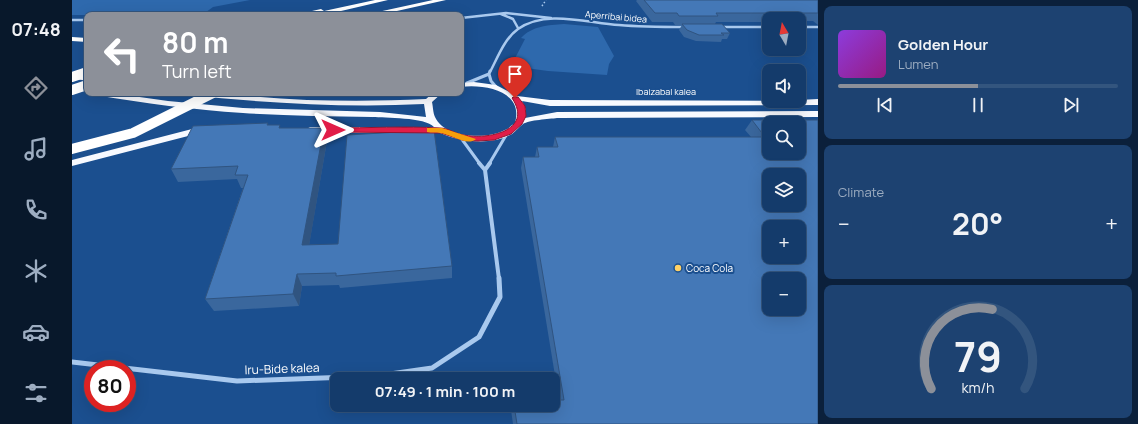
<!DOCTYPE html>
<meta charset="utf-8">
<style>
:root{--surface:#143b6b;--page:#1d4271;--text:#f1f3f6;--muted:#9dadc1;--line:#33557e;--accent:#8c9099}
body{margin:0;font-family:Manrope,sans-serif;background:var(--page);color:var(--text);height:100vh;display:flex;flex-direction:column;font-size:15px;white-space:nowrap}
*{box-sizing:border-box;margin:0}
p{font-size:13px;color:var(--muted)}
.icon{flex:none;width:22px;height:22px;fill:none;stroke:currentColor;stroke-width:2;stroke-linecap:round;stroke-linejoin:round}
.map{position:relative;flex:1;overflow:hidden}
.panel{display:flex;flex-direction:column;gap:6px;padding:6px;background:#0b203b;width:320px}
.panel>*{flex:none}
.top-card{position:absolute;left:12px;top:12px;width:380px;height:84px;border-radius:8px;box-shadow:0 4px 16px #0002,0 0 0 1px var(--line);background:#8c9099;color:#fff;overflow:hidden}
.needle{width:26px;rotate:350deg}
.controls{position:absolute;left:690px;top:12px;display:grid;gap:8px}
.controls a{display:grid;place-items:center;width:44px;height:44px;border-radius:8px;background:var(--surface);box-shadow:0 4px 16px #0002,0 0 0 1px var(--line);font-size:20px}
.speed{position:absolute;left:12px;top:360px;display:flex;gap:8px;font-size:20px;font-weight:700;text-align:center}
.speed>*{display:grid;place-content:center;width:52px;height:52px;border-radius:50%;background:var(--surface);box-shadow:0 4px 16px #0002,0 0 0 1px var(--line);line-height:1}
.speed .limit{border:6px solid #d22;background:#fff;color:#111}
.pin{position:absolute;display:grid;place-items:center;width:34px;height:34px;color:#fff;margin:-41px -17px;border-radius:50% 50% 50% 0;rotate:-45deg;box-shadow:0 0 4px #0007}
.pin .icon{rotate:45deg}
.me{position:absolute;width:44px;margin:-22px;rotate:90deg;stroke-linejoin:round;filter:drop-shadow(0 0 3px #0008)}
.turn{display:flex;align-items:center;gap:14px;height:84px;padding:0 12px;font-size:18px}
.turn .icon{width:52px;height:52px;stroke-width:2.5}
.turn b{display:block;font-size:28px;line-height:34px}
.big{font-size:30px;font-weight:700;line-height:1.1}
.panel .widget{flex:1;display:flex;flex-direction:column;justify-content:center;gap:6px;min-width:0;padding:0 14px;border-radius:8px;background:var(--page)}
.panel .dial{align-items:center;gap:0}
.dial svg{height:104px;overflow:visible;fill:none;stroke:var(--line);stroke-width:7;stroke-linecap:round;text-anchor:middle}
.dial text{fill:var(--text);stroke:none}
.song{display:flex;align-items:center;gap:12px}
.cover{width:48px;height:48px;border-radius:6px;background:linear-gradient(135deg,hsl(270 70% 55%),hsl(310 70% 35%))}
.played{height:4px;border-radius:2px;background:linear-gradient(90deg,var(--accent) 50%,var(--line) 50%)}
.keys{display:flex;justify-content:space-around;direction:ltr}
.heat{display:flex;justify-content:space-between;align-items:center;font-size:22px;direction:ltr}
.trip{position:absolute;left:258px;top:372px;width:230px;height:40px;border-radius:8px;background:var(--surface);box-shadow:0 4px 16px #0002,0 0 0 1px var(--line);font-weight:700;line-height:40px;text-align:center}
main{display:flex;flex:1;min-height:0}
.menu{display:flex;flex-direction:column;width:72px;justify-content:space-around;align-items:center;background:#08182b;color:var(--muted)}
.menu .icon{width:28px;height:28px}
.menu .on{color:var(--accent)}
.menu b{font-size:18px;color:var(--text)}
.map>svg:first-child{display:block}
.green{fill:#2e69ad}
.lines{fill:none;stroke-linecap:round;stroke-linejoin:round}
.path{stroke:#a9c9ee;stroke-width:1.5;stroke-dasharray:1.5 2;stroke-linecap:butt}
.minor-far3{stroke:#a9c9ee;stroke-width:2.5}
.minor-far2{stroke:#a9c9ee;stroke-width:3}
.minor-far1{stroke:#a9c9ee;stroke-width:4}
.minor{stroke:#a9c9ee;stroke-width:5}
.trunk{fill:#f8faff;fill-rule:evenodd}
.motorway{fill:#fff;fill-rule:evenodd}
.motorway-bridge{stroke:#fff;stroke-width:10}
.wall{fill:#3a679d}
.shaded-wall{fill:#305480}
.building{fill:#4478b7;stroke:#305480;fill-rule:evenodd}
.route{fill:#e11d48;stroke:#92132f}
.slow{fill:#f59e0b}
.poi-dot{fill:#ffd166;stroke:#1b4f8f;stroke-width:1.5}
.labels{text-anchor:middle;stroke-width:4;stroke-linejoin:round;paint-order:stroke}
.far-street-label{font-size:9px;fill:#fff;stroke:#1b4f8f}
.poi-label{font-size:10px;fill:#fff;stroke:#1b4f8f;text-anchor:start}
.near-street-label{font-size:12px;fill:#fff;stroke:#1b4f8f}
</style>
<main>
<nav class="menu">
<b>07:48</b>
<svg class="icon on" aria-label="directions" viewBox="0 0 24 24"><path d="M12 3l9 9-9 9-9-9zM9 14v-3h6M13 9l2 2-2 2"/></svg>
<svg class="icon" aria-label="music" viewBox="0 0 24 24"><path d="M9 18V5l10-2v13"/><circle cx="6" cy="18" r="3"/><circle cx="16" cy="16" r="3"/></svg>
<svg class="icon" aria-label="phone" viewBox="0 0 24 24"><path d="M5 4h4l2 5-3 2q2 4 5 5l2-3 5 2v4C11 20 4 13 5 4z"/></svg>
<svg class="icon" aria-label="climate" viewBox="0 0 24 24"><path d="M12 3v18M4 7l16 10M4 17L20 7"/></svg>
<svg class="icon" aria-label="car" viewBox="0 0 24 24"><path d="M5 17H2v-5l4-1 3-4h7l3 4 3 1v5h-3M9 17h6M6 11h13"/><circle cx="7" cy="17" r="2"/><circle cx="17" cy="17" r="2"/></svg>
<svg class="icon" aria-label="filters" viewBox="0 0 24 24"><path d="M4 7h16M4 17h16"/><circle cx="9" cy="7" r="2"/><circle cx="15" cy="17" r="2"/></svg>
</nav>
<div class="map">
<svg width="746" height="424" viewBox="0 0 746 424">
<rect width="100%" height="100%" fill="#1b4f8f"/>
<!-- green -->
<path class="green" d="M0 0H178L141 7 130 15H0Z
M492 24 526 27 542 56 537 64 535 75 476 71 439 66 453 39 449 38C460 26 476 25 492 24Z"/>
<g class="lines">
<!-- path -->
<path class="path" d="M470 6 474 0"/>
<!-- minor-far3 -->
<path class="minor-far3" d="M429 14 441 19 446 28
M389 18 434 13 479 18
M0 20H15
M648 27H697
M727 27H746
M418 72C425 59 432 39 446 29 474 9 515 23 547 25 569 27 592 27 614 27"/>
<!-- minor-far2 -->
<path class="minor-far2" d="M417 74 418 71
M417 74 419 81 425 88
M395 83 417 74
M389 138 408 164
M417 164 436 132"/>
<!-- minor-far1 -->
<path class="minor-far1" d="M407 163 413 170 427 279
M413 170 418 163"/>
<!-- minor -->
<path class="minor" d="M0 362 165 381 304 376 360 368 407 337 428 297 427 278"/>
<!-- trunk -->
<path class="trunk" d="M0 74 15 77V81L0 78Z
M402 82 424 85 445 96 478 100 727 101V100L746 99V105L478 106 450 101 454 110 453 118 485 112 746 111V117L485 118C477 119 457 120 451 124 448 126 444 131 440 134 419 146 389 142 368 133H238L233 130 238 127H362C353 117 313 118 300 117 257 116 214 116 171 113 122 110 72 103 23 95L19 93H39L96 101 171 108 308 112 354 117 352 104C273 108 194 103 115 95L111 93C152 93 194 98 235 100 275 101 314 101 354 99L361 93H370L360 102C361 106 361 113 363 117 372 138 415 140 433 130 436 129 440 125 443 123 452 91 413 84 389 87V83Z
M131 128 136 131 134 133 120 135 0 166V160L120 129Z"/>
<!-- motorway -->
<path class="motorway" d="M303 0H316L252 15H222L249 9 252 11Z
M361 0H374L307 15H292Z
M0 37 15 38V42L0 41Z"/>
<!-- motorway-bridge -->
<path class="motorway-bridge" d="M0 77 15 72
M0 90 15 85
M0 149 61 133 141 93"/>
</g>
<!-- wall -->
<path class="wall" d="M565 0H746V25L741 21H727V19H697V22H644L643 24 658 33 655 39H650L649 42 624 41 612 37 607 30 610 25H603L601 22H580L564 1Z
M680 120H746V424H441L439 410 441 405H481L487 400 449 168 451 157H463L465 147H481L483 137H679L673 130Z
M196 123V125L209 128H252L255 141 237 245 380 266V278L268 288 267 285 230 286 227 306 142 311 133 299 171 188H169L165 179 106 182 99 169Z"/>
<!-- shaded-wall -->
<path class="shaded-wall" d="M252 128 255 141 235 258 230 245Z
M225 274 230 286 227 306 221 294Z"/>
<!-- building -->
<path class="building" d="M572 0H746V13H644L646 16H607L605 13H583Z
M610 24H650L658 33H649L652 35H627L615 30Z
M680 120H746V424H445L442 405H481V400H492L451 157H467L465 147H486L483 137H693ZM697 123H727V153H697ZM697 175H727V205H697ZM697 227H727V257H697ZM697 279H727V309H697Z
M196 123 195 125H208L207 128H252L230 245 266 244 275 135 362 130 380 266 264 276V273L225 274 221 294 133 299 176 175H163L166 166 99 169 121 126Z"/>
<!-- route -->
<path class="route" d="M441 97H446L453 106 454 116 450 124 439 134 422 140 406 141 390 140 369 133 261 132 257 130 261 128C296 128 333 126 368 128 376 128 384 134 392 135 415 140 462 131 440 98Z"/>
<!-- slow -->
<path class="slow" d="M355 128H370L404 139C395 147 379 134 368 133 364 132 360 133 355 132Z"/>
<!-- markers -->
<circle class="poi-dot" cx="606" cy="268" r="4"/>
<g class="labels">
<!-- far-street labels -->
<g class="far-street-label">
<text transform="translate(544 17) rotate(5)" y="3">Aperribai bidea</text>
<text x="594" y="95">Ibaizabal kalea</text>
</g>
<!-- poi labels -->
<g class="poi-label">
<text x="614" y="272">Coca Cola</text>
</g>
<!-- near-street labels -->
<g class="near-street-label">
<text transform="translate(210 369) rotate(-2)" y="4">Iru-Bide kalea</text>
</g>
</g>
</svg>
<div class="controls">
<a><svg class="needle" viewBox="-14 -14 28 28"><path d="M0-13l5 13h-10z" fill="#e53935"/><path d="M0 13l5-13h-10z" fill="#9dadc1"/></svg></a>
<a><svg class="icon" aria-label="sound" viewBox="0 0 24 24"><path d="M4 9h4l5-4v14l-5-4H4zM17 9q2 3 0 6"/></svg></a>
<a><svg class="icon" aria-label="search" viewBox="0 0 24 24"><circle cx="10" cy="10" r="6"/><path d="M15 15l6 6"/></svg></a>
<a><svg class="icon" aria-label="layers" viewBox="0 0 24 24"><path d="M12 4l9 5-9 5-9-5zM3 14l9 5 9-5"/></svg></a>
<a>+</a>
<a>−</a>
</div>
<div class="speed"><div class="limit">80</div></div>
<div class="pin" style="left:443px;top:98px;background:#d93025"><svg class="icon" aria-label="arrive" viewBox="0 0 24 24"><path d="M6 21V4h12l-3 4 3 4H6"/></svg></div>
<svg class="me" style="left:261px;top:130px" viewBox="-20 -20 40 40"><path d="M0-17L14 15 0 8-14 15z" fill="#e11d48" stroke="#fff" stroke-width="4"/></svg>
<div class="trip">07:49 · 1 min · 100 m</div>
<div class="top-card">
<div class="turn"><svg class="icon" aria-label="left" viewBox="0 0 24 24"><path d="M17 20v-9H6M10 6l-5 5 5 5"/></svg><div><b>80 m</b>Turn left</div></div>
</div>
</div>
<section class="panel">
<div class="widget">
<div class="song"><i class="cover"></i><div><b>Golden Hour</b><p>Lumen</p></div></div>
<div class="played"></div>
<div class="keys"><svg class="icon" aria-label="previous" viewBox="0 0 24 24"><path d="M18 5L8 12l10 7zM5 5v14"/></svg><svg class="icon" aria-label="pause" viewBox="0 0 24 24"><path d="M8 5v14M16 5v14"/></svg><svg class="icon" aria-label="next" viewBox="0 0 24 24"><path d="M6 5l10 7-10 7zM19 5v14"/></svg></div>
</div>
<div class="widget"><p>Climate</p>
<div class="heat"><a>−</a><b class="big">20°</b><a>+</a></div>
</div>
<div class="widget dial"><svg viewBox="0 0 100 80">
<path d="M14 69A42 42 0 1 1 86 69"/>
<path d="M14 69A42 42 0 0 1 61 8" stroke="#8c9099"/>
<text x="50" y="56" font-size="32" font-weight="700">79</text>
<text x="50" y="72" font-size="11">km/h</text>
</svg></div>
</section>
</main>
